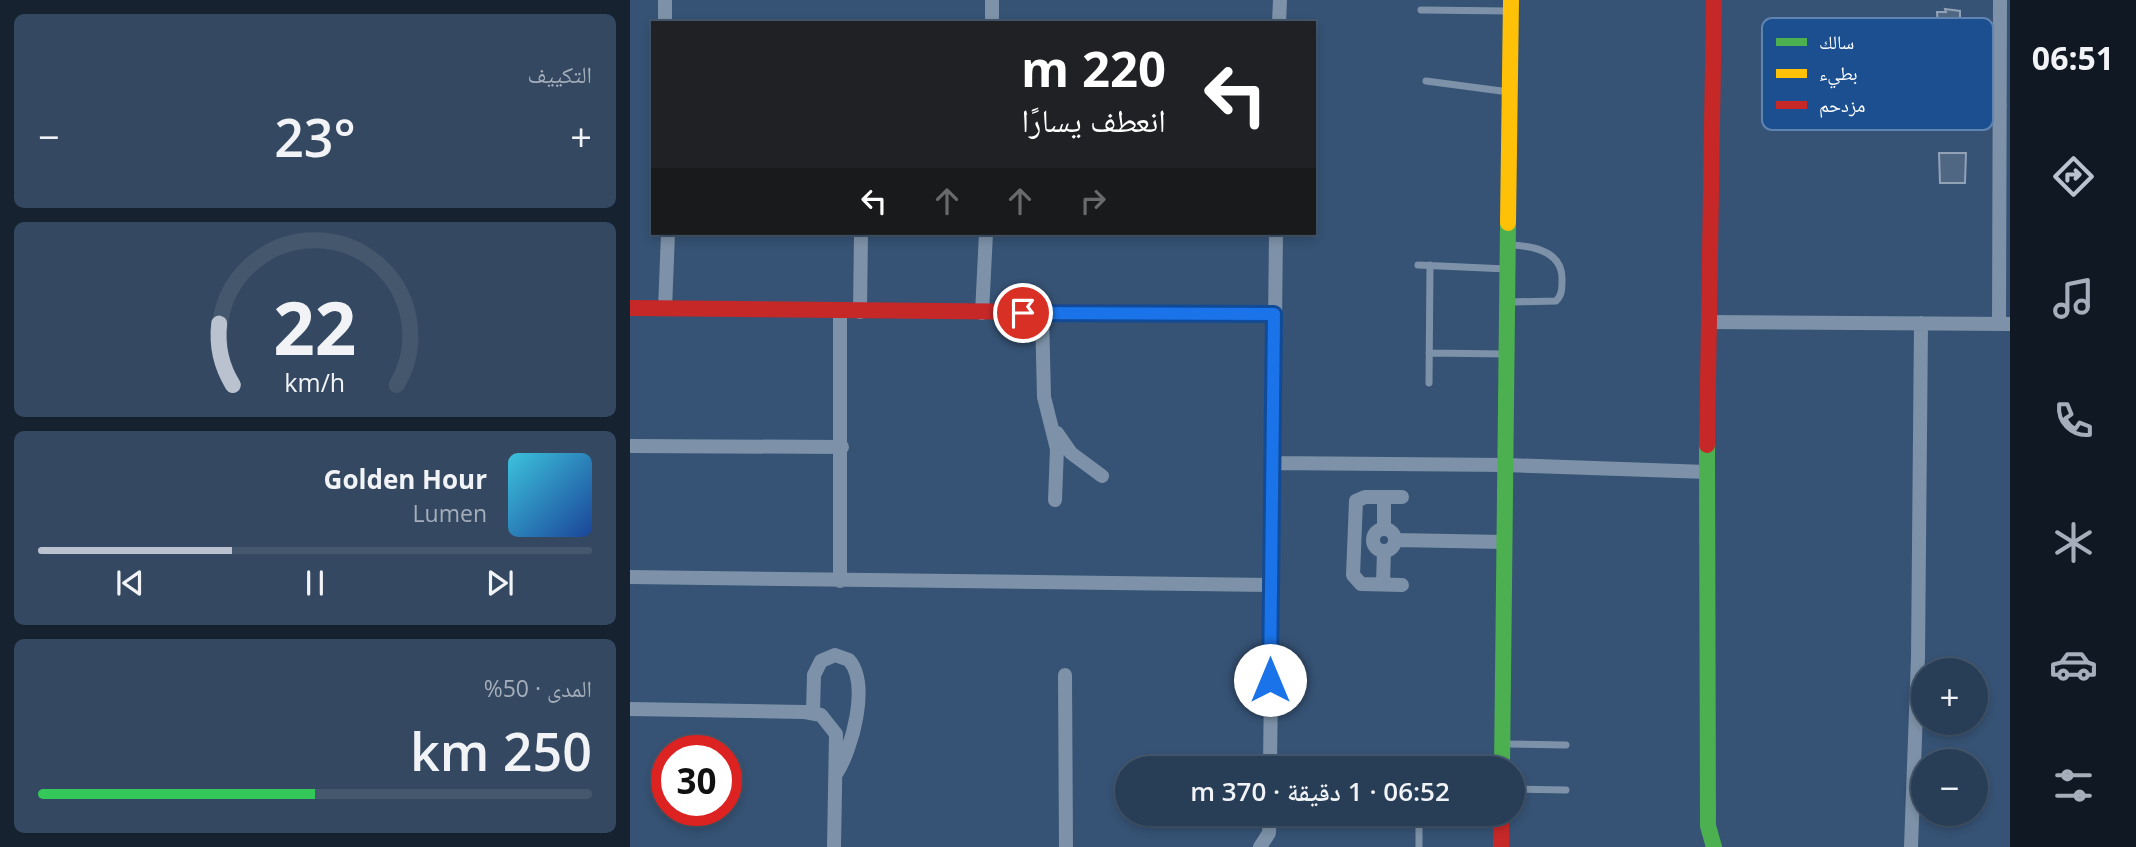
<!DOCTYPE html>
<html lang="ar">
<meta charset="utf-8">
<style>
:root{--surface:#283e57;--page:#344961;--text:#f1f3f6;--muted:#a5aeba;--line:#44576d;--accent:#b9c2ce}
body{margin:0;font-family:"Open Sans","Noto Naskh Arabic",sans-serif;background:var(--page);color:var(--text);direction:rtl;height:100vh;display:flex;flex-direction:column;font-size:26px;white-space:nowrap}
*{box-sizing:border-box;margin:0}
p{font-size:23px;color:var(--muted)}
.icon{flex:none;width:38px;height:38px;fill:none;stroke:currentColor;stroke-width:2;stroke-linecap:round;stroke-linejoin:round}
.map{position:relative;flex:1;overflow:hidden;direction:ltr}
.sheet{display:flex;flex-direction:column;gap:14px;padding:14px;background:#162230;width:630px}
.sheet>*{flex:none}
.banner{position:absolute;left:21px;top:21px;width:665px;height:214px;border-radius:0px;box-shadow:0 4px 10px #0003,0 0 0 2px var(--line);direction:rtl;background:#202124;color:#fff;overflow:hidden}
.buttons{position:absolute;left:1281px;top:658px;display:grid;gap:14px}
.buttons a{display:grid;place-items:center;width:77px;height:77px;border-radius:50%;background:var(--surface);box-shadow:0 4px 10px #0003,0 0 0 2px var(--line);font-size:35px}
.speed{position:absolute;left:21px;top:735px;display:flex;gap:14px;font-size:35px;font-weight:700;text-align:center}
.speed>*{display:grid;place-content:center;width:91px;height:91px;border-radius:50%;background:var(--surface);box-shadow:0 4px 10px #0003,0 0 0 2px var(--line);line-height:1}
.speed .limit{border:10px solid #d22;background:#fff;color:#111}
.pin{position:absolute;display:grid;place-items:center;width:60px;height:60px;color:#fff;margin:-30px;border:4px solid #fff;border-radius:50%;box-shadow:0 2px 7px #0007}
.me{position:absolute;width:77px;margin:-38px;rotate:0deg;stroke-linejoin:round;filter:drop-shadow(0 0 5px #0008)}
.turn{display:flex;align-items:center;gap:24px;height:147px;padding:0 35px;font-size:32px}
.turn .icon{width:91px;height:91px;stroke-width:2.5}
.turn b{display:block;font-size:49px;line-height:60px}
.lanes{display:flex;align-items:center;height:66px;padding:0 35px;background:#0003;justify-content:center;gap:35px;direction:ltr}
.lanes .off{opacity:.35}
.big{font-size:52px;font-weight:600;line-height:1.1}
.sheet .card{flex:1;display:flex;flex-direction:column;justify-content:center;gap:10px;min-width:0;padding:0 24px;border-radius:10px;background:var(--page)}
.sheet .dial{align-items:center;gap:0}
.dial svg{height:182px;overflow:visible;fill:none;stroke:var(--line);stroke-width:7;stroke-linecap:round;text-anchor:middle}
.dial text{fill:var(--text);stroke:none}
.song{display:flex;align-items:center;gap:21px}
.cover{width:84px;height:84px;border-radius:10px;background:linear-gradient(135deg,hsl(190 70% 55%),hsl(220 70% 35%))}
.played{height:7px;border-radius:4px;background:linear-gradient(90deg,var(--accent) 35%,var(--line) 35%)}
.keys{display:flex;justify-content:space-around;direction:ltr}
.heat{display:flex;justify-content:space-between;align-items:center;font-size:38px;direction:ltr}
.charge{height:10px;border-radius:5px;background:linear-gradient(90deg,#34c759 50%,var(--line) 0)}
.trip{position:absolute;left:485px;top:756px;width:410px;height:70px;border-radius:35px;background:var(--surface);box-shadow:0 4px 10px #0003,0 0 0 2px var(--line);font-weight:600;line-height:70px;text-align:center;direction:rtl}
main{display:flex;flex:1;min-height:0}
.tabs{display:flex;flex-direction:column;width:126px;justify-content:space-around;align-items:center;background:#101923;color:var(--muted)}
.tabs .icon{width:49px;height:49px}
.tabs .current{color:var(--accent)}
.tabs b{font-size:32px;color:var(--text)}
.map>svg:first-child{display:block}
.building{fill:#506783;stroke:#92a2b6;stroke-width:2}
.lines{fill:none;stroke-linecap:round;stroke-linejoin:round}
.lane{stroke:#7d92a8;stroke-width:7}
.street{stroke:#7d92a8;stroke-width:14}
.fast{stroke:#4caf50;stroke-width:16}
.slow{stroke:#ffc107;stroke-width:16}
.jam{stroke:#c62828;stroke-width:16}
.route-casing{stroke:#114b97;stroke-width:18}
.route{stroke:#1a73e8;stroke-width:12}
.key{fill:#1b4f8f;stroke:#5f84b1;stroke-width:2}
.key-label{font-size:19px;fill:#fff}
</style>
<main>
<nav class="tabs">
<b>06:51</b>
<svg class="icon current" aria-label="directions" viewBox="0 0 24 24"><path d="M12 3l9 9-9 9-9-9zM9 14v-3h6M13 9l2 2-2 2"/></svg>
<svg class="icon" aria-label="music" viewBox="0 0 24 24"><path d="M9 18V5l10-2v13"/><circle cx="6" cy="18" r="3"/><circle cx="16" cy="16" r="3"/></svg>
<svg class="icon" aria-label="phone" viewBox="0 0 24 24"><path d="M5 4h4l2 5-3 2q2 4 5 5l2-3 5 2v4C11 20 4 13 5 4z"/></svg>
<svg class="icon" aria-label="climate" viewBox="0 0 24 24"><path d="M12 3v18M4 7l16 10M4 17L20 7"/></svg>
<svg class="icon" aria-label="car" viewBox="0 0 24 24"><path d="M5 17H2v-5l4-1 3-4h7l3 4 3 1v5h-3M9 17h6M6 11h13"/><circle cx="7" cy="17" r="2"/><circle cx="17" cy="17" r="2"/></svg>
<svg class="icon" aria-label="filters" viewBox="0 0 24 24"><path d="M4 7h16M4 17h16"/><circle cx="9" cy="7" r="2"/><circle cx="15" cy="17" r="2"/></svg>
</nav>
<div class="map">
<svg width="1380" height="847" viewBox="0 0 1380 847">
<rect width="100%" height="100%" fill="#365274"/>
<!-- building -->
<path class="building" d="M1315 9 1330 11V19H1335V30H1342V39H1328V48H1319V41H1309L1307 12H1316Z
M1309 153H1336L1335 183H1310Z"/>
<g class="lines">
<!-- lane -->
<path class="lane" d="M791 10 880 11
M796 81 879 92
M788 265 877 269
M878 302 926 301C932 295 932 289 932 280 933 252 904 246 881 245
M799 353 876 354
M799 383 800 265
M874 744 936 745
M882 789 936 790
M789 814V847"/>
<!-- street -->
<path class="street" d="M35 0V23
M362 23V0
M649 23 650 0
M1206 105 1370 106
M35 309 38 233
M210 312V581
M230 312 231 233
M352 313 356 233
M412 313 414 397 427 449 425 500
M1079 322 1380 324
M1369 324 1370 0
M427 433 441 453 472 476
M0 446 212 447
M642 463 876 465 1077 472
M754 497V529
M772 497H735L726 501 723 575 731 584 772 585
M743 540a11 11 0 1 1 22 0a11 11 0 1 1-22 0Z
M765 540 875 542
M0 577 640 585
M753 584 754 551
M435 675 436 847
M0 709 175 712 191 715 206 734 204 847
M183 712 184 675 191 661 205 655 219 660C240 684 222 750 206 774
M640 768 646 233
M630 847 639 833 640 814
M1281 847 1288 657 1291 323"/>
<!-- fast -->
<path class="fast" d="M1077 445 1078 826 1084 847
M872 768 878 223"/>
<!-- slow -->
<path class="slow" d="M878 223 881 0
M505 313 644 314"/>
<!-- jam -->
<path class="jam" d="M0 308 505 313
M1077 445 1084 0
M871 814V847"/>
</g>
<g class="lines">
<defs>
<path id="route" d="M393 313 644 314 640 680"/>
</defs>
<!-- route casing -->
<use href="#route" class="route-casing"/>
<!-- route -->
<use href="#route" class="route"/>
</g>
<!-- legend -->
<rect x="1132" y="18" width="231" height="112" rx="10" class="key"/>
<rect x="1146" y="38" width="31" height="8" fill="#4caf50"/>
<rect x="1146" y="69" width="31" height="9" fill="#ffc107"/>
<rect x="1146" y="101" width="31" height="8" fill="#c62828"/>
<g class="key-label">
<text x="1189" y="49">سالك</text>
<text x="1189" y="80">بطيء</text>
<text x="1189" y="112">مزدحم</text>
</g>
</svg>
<div class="buttons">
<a>+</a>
<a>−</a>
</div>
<div class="speed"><div class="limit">30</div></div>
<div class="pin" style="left:393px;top:313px;background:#d93025"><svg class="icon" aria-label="arrive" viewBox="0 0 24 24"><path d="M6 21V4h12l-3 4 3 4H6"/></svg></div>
<svg class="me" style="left:640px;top:680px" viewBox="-20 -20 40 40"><circle r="19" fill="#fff"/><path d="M0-13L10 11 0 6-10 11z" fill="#1a73e8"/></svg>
<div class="trip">06:52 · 1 دقيقة · 370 m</div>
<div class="banner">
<div class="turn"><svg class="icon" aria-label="left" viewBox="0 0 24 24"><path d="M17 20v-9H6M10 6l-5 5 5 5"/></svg><div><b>220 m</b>انعطف يسارًا</div></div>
<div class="lanes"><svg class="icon" aria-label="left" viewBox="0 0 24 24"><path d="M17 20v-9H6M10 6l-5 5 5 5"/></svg><svg class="icon off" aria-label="ahead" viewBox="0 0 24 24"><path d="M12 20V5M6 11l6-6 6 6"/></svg><svg class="icon off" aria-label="ahead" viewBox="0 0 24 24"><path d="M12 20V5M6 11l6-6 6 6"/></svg><svg class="icon off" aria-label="right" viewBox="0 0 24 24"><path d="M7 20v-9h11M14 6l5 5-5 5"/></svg></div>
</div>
</div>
<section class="sheet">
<div class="card"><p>التكييف</p>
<div class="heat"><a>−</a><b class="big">23°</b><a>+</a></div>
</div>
<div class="card dial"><svg viewBox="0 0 100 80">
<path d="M14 69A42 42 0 1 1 86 69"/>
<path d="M14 69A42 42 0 0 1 8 42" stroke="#b9c2ce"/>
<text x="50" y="56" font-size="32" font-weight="700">22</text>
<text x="50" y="72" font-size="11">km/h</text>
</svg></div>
<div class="card">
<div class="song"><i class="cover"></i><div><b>Golden Hour</b><p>Lumen</p></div></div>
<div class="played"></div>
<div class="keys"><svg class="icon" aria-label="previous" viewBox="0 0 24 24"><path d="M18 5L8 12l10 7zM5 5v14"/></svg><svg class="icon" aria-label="pause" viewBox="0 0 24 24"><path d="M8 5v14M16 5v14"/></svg><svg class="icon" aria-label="next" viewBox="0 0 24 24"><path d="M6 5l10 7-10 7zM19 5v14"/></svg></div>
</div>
<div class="card"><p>المدى · 50%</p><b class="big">250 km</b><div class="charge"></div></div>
</section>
</main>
